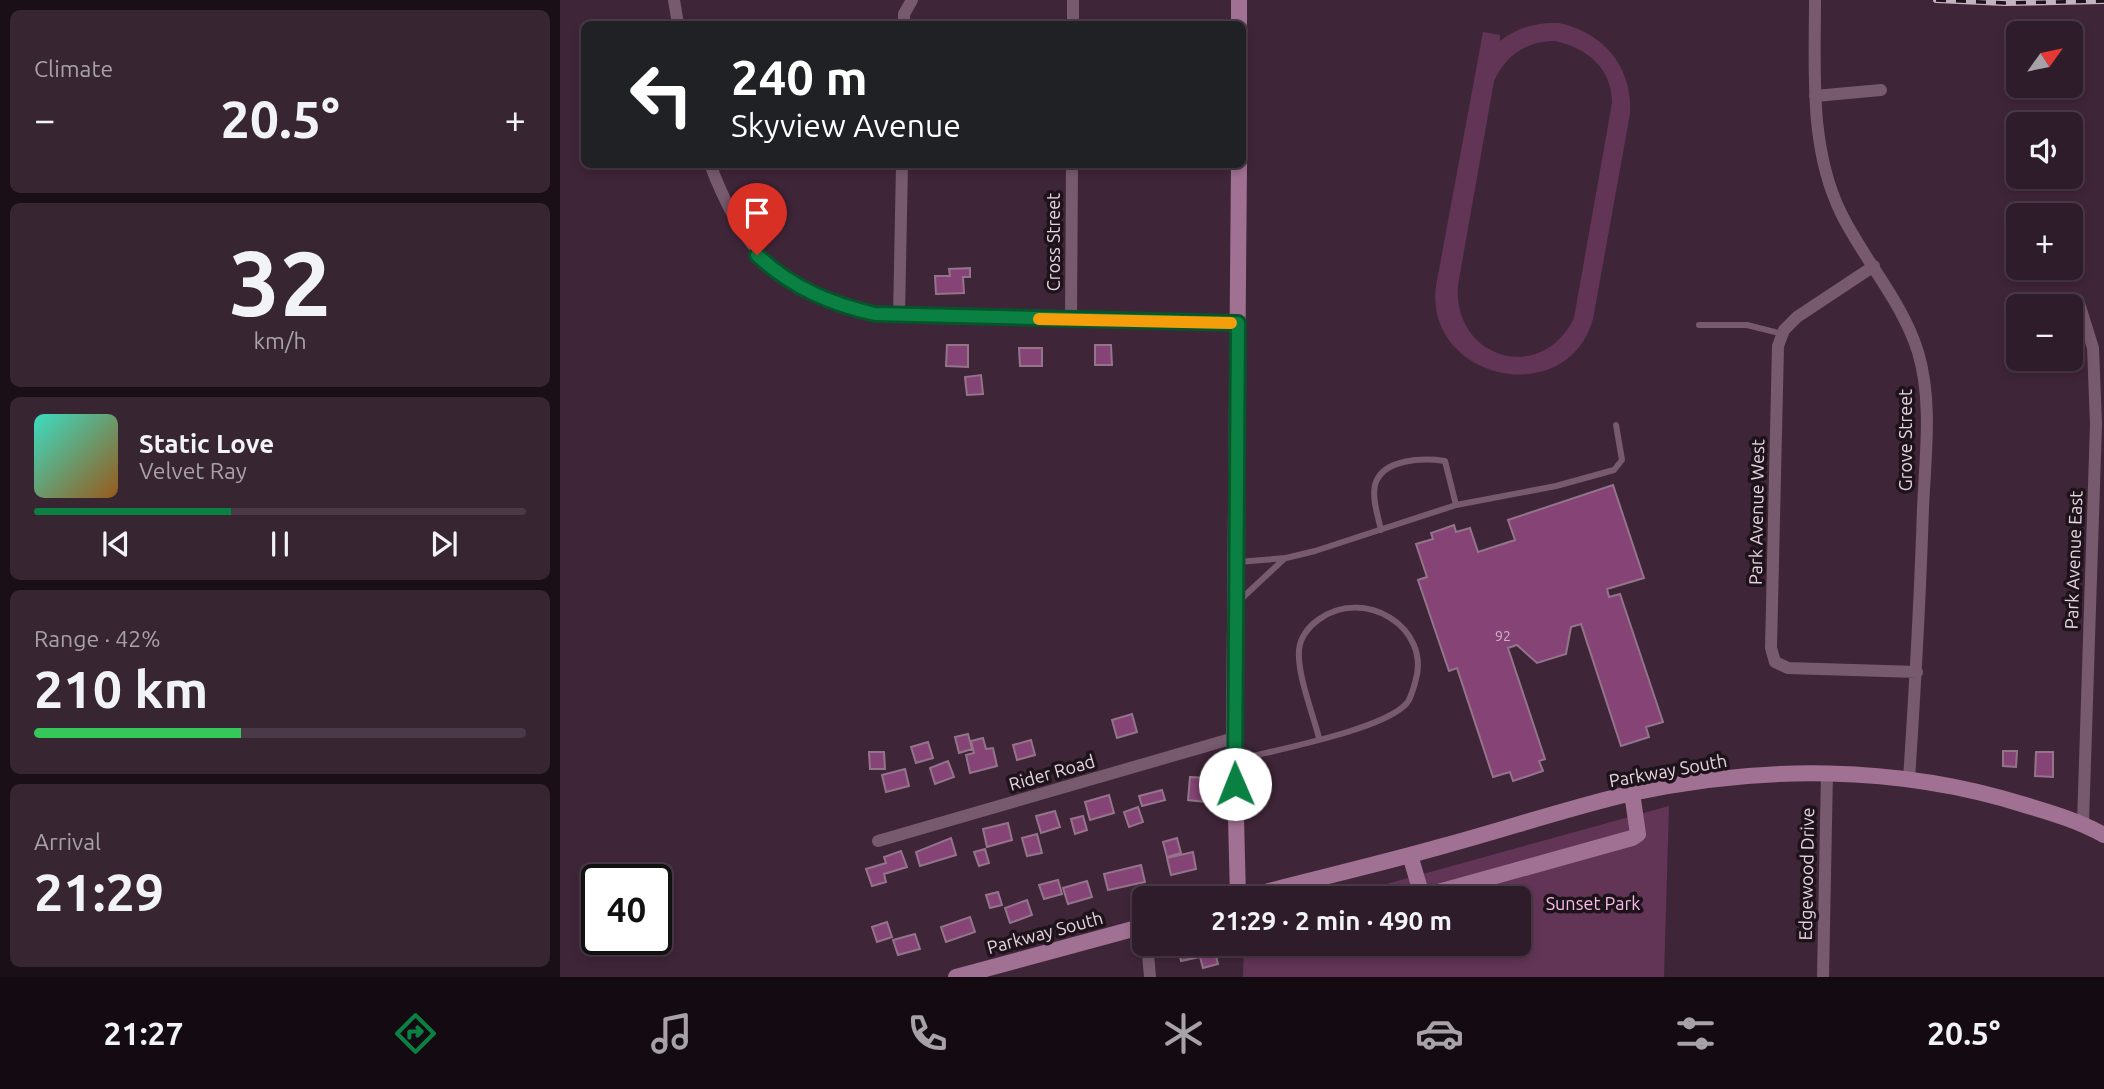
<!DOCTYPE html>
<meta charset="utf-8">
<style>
:root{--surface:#2f1c2a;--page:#372532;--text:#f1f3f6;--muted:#a7a1a8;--line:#4a3a47;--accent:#0b8043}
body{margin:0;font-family:Ubuntu,sans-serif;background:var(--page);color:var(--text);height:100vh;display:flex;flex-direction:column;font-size:26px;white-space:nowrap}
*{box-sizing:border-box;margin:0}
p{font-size:23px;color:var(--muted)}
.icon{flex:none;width:38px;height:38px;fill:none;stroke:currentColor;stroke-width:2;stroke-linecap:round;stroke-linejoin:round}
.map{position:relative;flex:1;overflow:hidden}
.details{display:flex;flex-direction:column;gap:10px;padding:10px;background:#1a0f17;width:560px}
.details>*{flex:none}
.banner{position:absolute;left:21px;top:21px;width:665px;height:147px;border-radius:10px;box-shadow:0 4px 10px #0003,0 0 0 2px var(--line);background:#202124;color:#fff;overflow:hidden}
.needle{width:46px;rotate:57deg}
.fabs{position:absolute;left:1446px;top:21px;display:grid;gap:14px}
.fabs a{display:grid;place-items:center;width:77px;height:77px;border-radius:10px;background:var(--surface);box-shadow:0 4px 10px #0003,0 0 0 2px var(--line);font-size:35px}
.speed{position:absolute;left:21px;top:864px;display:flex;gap:14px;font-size:35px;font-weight:700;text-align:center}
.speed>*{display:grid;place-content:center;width:91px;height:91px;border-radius:50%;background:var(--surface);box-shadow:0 4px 10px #0003,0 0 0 2px var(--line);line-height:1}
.speed .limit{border:4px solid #111;border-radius:10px;background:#fff;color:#111}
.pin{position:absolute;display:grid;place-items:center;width:60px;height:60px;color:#fff;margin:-72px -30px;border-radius:50% 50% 50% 0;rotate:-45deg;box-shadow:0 0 7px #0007}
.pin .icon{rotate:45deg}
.me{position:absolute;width:77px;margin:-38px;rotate:359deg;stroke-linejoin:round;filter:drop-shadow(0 0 5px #0008)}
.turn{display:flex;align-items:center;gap:24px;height:147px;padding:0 35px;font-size:32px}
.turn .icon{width:91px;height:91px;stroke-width:2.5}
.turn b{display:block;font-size:49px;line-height:60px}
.big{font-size:52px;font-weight:700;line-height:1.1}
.details .widget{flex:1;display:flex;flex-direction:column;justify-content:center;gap:10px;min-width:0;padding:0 24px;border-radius:10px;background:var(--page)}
.details .dial{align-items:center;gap:0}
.dial b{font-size:91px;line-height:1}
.song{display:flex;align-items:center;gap:21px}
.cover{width:84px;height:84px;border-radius:10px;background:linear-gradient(135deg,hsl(170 70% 55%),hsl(30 70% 35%))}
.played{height:7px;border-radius:4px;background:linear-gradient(90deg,var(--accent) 40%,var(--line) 40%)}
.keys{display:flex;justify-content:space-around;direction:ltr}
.heat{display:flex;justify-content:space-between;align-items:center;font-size:38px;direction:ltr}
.charge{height:10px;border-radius:5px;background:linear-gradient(90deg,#34c759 42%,var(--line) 0)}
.trip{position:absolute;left:572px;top:886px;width:399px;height:70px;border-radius:10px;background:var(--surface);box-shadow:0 4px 10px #0003,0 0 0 2px var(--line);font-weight:700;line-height:70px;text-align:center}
.menu{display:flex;height:112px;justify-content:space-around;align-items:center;background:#130b11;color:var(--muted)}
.menu .icon{width:49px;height:49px}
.menu .selected{color:var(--accent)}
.menu b{font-size:32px;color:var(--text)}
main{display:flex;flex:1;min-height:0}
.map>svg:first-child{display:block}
.green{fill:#623556;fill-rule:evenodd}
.building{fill:#864476;stroke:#93748a;stroke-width:2}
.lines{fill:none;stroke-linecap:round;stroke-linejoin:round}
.lane{stroke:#785a6f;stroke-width:6}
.street{stroke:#785a6f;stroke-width:12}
.secondary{stroke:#a17193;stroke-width:16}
.rail-casing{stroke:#c5b2bf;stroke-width:6}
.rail{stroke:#1e131b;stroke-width:3.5;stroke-dasharray:10;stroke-linecap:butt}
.route-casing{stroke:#07532c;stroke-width:18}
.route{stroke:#0b8043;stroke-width:12}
.slow{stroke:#f59e0b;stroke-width:12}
.labels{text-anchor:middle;stroke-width:7;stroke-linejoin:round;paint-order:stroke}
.number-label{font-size:14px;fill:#ceb1c6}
.street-label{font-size:18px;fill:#e6d5e1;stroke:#1e131b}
.park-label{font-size:18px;fill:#f7bde6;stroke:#1e131b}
</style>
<main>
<section class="details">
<div class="widget"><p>Climate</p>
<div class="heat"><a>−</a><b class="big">20.5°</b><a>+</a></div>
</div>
<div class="widget dial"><b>32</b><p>km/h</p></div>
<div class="widget">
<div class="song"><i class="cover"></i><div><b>Static Love</b><p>Velvet Ray</p></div></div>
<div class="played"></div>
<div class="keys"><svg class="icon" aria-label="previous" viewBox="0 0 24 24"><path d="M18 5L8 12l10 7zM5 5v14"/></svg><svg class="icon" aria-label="pause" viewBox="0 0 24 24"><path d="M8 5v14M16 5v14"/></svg><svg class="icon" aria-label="next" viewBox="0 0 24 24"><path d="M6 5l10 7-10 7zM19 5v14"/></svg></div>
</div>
<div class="widget"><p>Range · 42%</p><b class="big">210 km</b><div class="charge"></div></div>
<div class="widget"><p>Arrival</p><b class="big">21:29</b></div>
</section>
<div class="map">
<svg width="1544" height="977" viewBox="0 0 1544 977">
<rect width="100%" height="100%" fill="#3f2538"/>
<!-- green -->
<path class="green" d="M999 23C1044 33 1073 67 1070 114L1033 319C1007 412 864 379 876 286L923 32 940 35V41C958 27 977 22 999 23ZM995 41C1027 48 1052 68 1052 103L1014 318C981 386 892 358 898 285L934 81C946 55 967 41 995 41Z
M1109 806 1104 977H683L684 943H959V898H776Z"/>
<!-- building -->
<path class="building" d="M410 268V277H403L404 293 376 294 375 276H390L389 269Z
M387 345H408V367L386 366Z
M535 345H551L552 365H535Z
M459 348H482V366H460Z
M421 375 423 394 407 395 405 377Z
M1053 485 1084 578 1047 589 1049 597 1060 594 1103 722 1086 727 1089 737 1061 746 1021 624 1011 627 1006 654 977 663 957 645 948 648 985 759 979 761 983 771 953 781 950 772 933 777 897 668 889 671 858 580 867 577 856 544 873 539 871 533 894 525 896 532 910 528 918 552 955 540 948 520Z
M572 714 577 732 557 738 552 720Z
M408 734 412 749 399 753 395 737Z
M423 738 426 749 433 748 437 766 410 773 406 755 414 753 411 741Z
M471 740 475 755 457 760 453 745Z
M368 742 373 758 356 763 351 747Z
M1443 751H1457L1456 767 1443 766Z
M309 752H324L325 769H310Z
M1476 752H1493V777L1475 776Z
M388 761 394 777 375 784 370 768Z
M345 769 349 786 326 792 322 775Z
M630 777 647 778 645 802 628 800Z
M602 790 605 800 582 806 579 796Z
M549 795 554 813 530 820 525 802Z
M578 807 583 822 569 827 564 812Z
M495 811 500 827 481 833 476 816Z
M523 816 527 830 515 834 511 819Z
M448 823 452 840 427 847 423 829Z
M477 834 482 853 467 856 462 838Z
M391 838 396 855 360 866 356 852Z
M617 838 621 853 607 857 603 842Z
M425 849 429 863 419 866 414 852Z
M341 851 347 867 324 874 326 882 312 886 306 869 326 863 324 857Z
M633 852 636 869 611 875 607 858Z
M581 865 585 882 548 890 544 874Z
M498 880 502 894 484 899 479 885Z
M527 881 532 897 508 904 503 888Z
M438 892 442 905 430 908 426 895Z
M467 900 472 915 450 923 445 908Z
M410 917 415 932 386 942 381 927Z
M327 922 332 937 317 942 312 927Z
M355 934 360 949 338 955 333 940Z
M632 943H639L640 951 654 948 658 964 643 968 640 957 621 961 618 947Z"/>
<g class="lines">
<!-- lane -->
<path class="lane" d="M1139 325H1187L1223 334
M821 530C818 516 812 499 815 485 822 458 864 458 885 461L896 505
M678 562 726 558 755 551 896 505 996 486 1054 470 1062 460 1056 425
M679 601 725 558
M677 760C714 750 824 730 847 703 851 698 853 689 855 683 873 627 803 586 758 620 748 627 740 638 739 650 737 674 753 714 759 738"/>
<!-- street -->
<path class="street" d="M114 0 118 24
M1255 0C1255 71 1249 148 1281 213 1304 260 1342 301 1358 352 1373 402 1365 457 1363 509 1360 599 1355 689 1349 779
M344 24V14L352 0
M513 24V0
M1255 96 1321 90
M150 164C186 261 235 306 339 316L678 323
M1314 266 1237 317 1224 330 1218 346 1211 648 1215 662 1228 668 1357 672
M1518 300 1533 348 1536 424 1523 823
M339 316 342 164
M511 320 512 164
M318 841 674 738
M587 943 590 977
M1263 977 1267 772"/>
<!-- secondary -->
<path class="secondary" d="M679 24V0
M850 855 860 889 864 894H871L1072 838 1078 834 1072 793
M678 898 674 738 679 164
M682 898C749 880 816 865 883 846 946 829 1008 808 1072 793 1201 765 1338 765 1465 805 1492 813 1519 821 1544 835
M396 977 584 926"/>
<defs>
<path id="rail" d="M1376 0 1445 3 1544 1"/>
</defs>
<!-- rail casing -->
<use href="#rail" class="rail-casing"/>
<!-- rail -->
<use href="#rail" class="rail"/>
</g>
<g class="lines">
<defs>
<path id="route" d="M197 255C231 287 270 304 315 314L678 323 675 784"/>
</defs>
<!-- route casing -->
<use href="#route" class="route-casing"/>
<!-- route -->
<use href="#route" class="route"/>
<!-- slow -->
<path class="slow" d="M479 319 671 323"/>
</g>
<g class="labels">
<!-- number labels -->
<g class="number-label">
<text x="943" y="641">92</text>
</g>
<!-- street labels -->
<g class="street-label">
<text transform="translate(494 242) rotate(-90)" y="6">Cross Street</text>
<text transform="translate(1346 440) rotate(-90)" y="6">Grove Street</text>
<text transform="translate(1197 512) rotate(-89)" y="6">Park Avenue West</text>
<text transform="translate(1514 560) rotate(-88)" y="6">Park Avenue East</text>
<text transform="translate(1108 771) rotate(-10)" y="6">Parkway South</text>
<text transform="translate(492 773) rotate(-16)" y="6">Rider Road</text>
<text transform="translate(1247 874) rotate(-89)" y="6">Edgewood Drive</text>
<text transform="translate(485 933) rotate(-15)" y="6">Parkway South</text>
</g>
<!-- park labels -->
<g class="park-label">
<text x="1033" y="910">Sunset Park</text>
</g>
</g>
</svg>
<div class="fabs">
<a><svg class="needle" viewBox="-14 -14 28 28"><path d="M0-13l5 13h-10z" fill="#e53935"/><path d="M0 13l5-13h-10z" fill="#a7a1a8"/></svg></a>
<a><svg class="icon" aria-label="sound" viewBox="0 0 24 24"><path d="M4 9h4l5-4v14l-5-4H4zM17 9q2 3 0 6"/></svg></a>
<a>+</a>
<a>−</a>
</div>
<div class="speed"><div class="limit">40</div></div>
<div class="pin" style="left:197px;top:255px;background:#d93025"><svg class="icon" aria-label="arrive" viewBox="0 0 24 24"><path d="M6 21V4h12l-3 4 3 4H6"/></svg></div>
<svg class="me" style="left:675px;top:784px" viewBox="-20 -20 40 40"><circle r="19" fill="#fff"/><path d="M0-13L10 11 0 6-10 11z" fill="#0b8043"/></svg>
<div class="trip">21:29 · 2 min · 490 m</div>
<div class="banner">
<div class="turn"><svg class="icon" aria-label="left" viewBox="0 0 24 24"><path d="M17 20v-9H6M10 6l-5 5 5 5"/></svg><div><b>240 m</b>Skyview Avenue</div></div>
</div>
</div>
</main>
<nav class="menu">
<b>21:27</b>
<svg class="icon selected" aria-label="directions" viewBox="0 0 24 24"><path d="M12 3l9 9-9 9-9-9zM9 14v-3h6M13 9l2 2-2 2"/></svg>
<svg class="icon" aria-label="music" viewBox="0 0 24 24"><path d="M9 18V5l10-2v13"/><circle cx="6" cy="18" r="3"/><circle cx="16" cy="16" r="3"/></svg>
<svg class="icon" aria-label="phone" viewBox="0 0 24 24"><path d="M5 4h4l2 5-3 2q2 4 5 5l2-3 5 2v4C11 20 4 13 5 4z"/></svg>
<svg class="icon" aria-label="climate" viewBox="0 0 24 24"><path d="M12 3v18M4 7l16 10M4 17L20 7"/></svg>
<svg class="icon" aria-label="car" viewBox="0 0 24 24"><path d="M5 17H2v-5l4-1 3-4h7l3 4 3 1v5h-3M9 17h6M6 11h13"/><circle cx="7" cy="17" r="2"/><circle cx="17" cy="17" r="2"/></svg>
<svg class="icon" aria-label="filters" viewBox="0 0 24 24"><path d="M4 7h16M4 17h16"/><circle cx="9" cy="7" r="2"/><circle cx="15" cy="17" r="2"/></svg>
<b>20.5°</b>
</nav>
